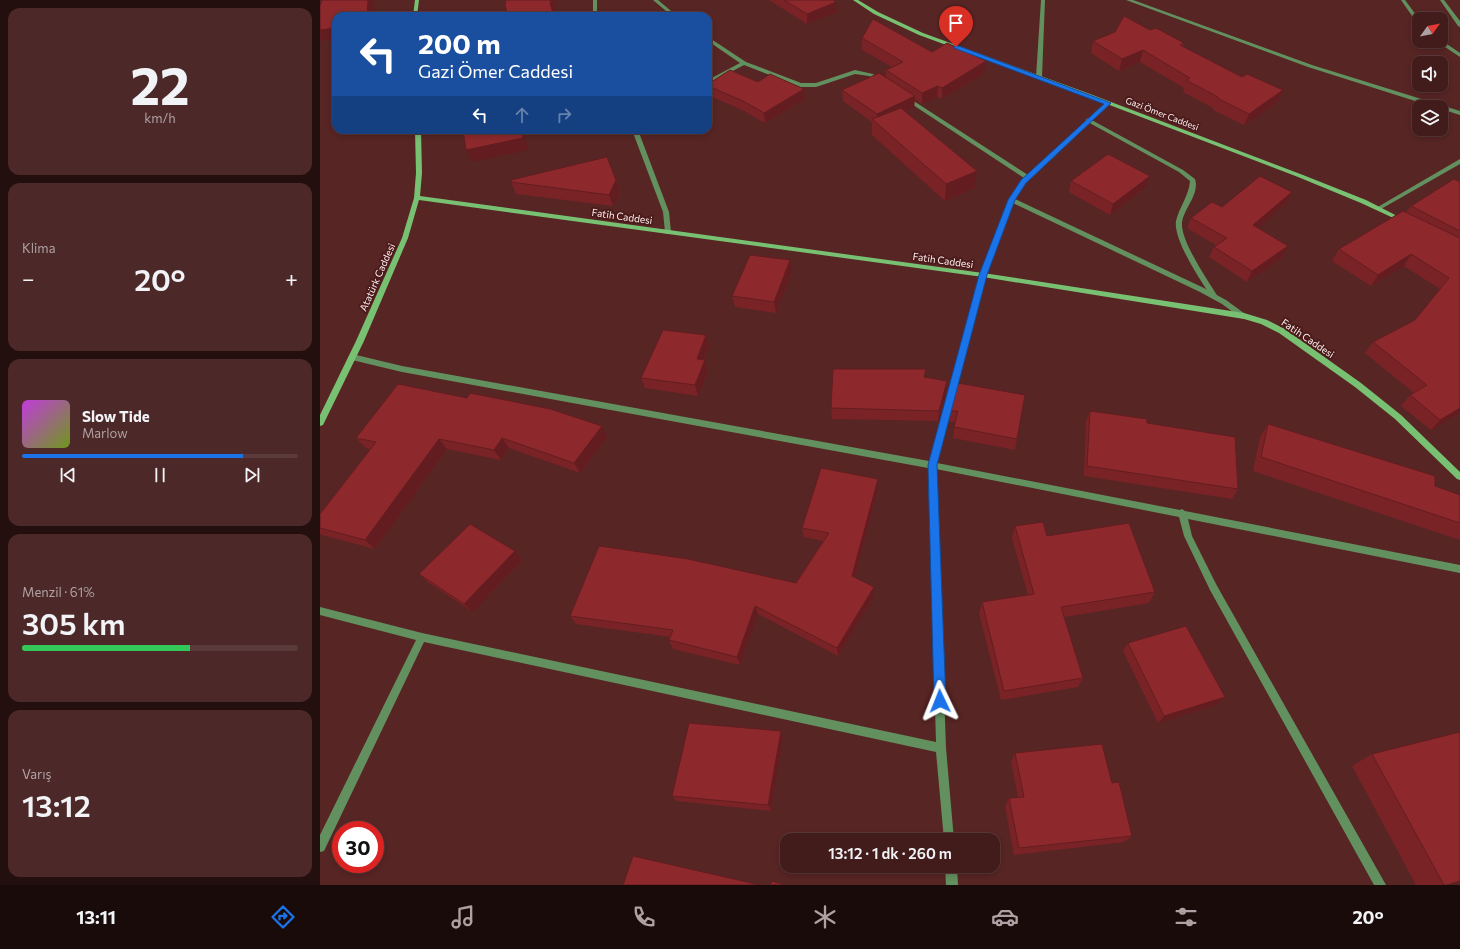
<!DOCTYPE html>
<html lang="tr">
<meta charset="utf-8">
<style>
:root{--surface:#411c1b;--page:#4c2928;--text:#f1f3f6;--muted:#aea1a3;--line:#5a3a3a;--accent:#1a73e8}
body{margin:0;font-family:Commissioner,sans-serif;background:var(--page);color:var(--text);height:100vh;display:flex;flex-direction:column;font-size:15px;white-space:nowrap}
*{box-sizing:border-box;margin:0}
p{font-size:13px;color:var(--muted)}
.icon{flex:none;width:22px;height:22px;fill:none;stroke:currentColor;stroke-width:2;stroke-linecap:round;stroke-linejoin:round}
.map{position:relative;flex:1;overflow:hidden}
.details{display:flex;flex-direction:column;gap:8px;padding:8px;background:#240f0f;width:320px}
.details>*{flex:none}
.hud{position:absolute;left:12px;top:12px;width:380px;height:122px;border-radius:12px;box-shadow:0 2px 6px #0003,0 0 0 1px var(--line);background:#1a4fa0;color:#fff;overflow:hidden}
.needle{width:26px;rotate:57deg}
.tools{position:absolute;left:1092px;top:12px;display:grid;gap:8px}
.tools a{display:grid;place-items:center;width:36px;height:36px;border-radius:8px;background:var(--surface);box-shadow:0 2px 6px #0003,0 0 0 1px var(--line);font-size:20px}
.speed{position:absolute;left:12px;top:821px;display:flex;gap:8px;font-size:20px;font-weight:700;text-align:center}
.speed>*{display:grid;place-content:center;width:52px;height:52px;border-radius:50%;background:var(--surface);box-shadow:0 2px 6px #0003,0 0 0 1px var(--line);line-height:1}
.speed .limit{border:6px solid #d22;background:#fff;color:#111}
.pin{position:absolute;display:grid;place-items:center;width:34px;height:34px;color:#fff;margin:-41px -17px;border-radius:50% 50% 50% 0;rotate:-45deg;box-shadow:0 0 4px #0007}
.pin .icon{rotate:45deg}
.me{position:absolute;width:44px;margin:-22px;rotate:358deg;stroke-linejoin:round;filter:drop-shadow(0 0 3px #0008)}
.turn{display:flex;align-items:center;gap:14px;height:84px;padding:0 20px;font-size:18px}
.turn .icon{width:52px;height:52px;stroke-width:2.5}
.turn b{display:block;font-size:28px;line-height:34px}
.lanes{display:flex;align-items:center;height:38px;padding:0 20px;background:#0003;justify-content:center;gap:20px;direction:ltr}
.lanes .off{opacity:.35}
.big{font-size:30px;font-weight:600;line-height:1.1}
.details .widget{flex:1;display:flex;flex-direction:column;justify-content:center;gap:6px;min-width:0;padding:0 14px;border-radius:12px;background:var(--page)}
.details .dial{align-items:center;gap:0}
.dial b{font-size:52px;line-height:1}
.song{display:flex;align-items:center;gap:12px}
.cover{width:48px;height:48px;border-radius:6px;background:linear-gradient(135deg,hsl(290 70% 55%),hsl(80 70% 35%))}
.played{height:4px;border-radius:2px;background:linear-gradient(90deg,var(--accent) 80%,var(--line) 80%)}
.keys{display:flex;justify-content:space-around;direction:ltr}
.heat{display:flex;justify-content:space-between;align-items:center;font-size:22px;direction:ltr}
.charge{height:6px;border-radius:3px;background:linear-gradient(90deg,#34c759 61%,var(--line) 0)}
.trip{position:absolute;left:460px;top:833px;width:220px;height:40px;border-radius:12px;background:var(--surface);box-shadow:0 2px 6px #0003,0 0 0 1px var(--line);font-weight:600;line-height:40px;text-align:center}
.tab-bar{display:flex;height:64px;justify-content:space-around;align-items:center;background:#1a0b0b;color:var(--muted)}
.tab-bar .icon{width:28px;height:28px}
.tab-bar .selected{color:var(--accent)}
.tab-bar b{font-size:18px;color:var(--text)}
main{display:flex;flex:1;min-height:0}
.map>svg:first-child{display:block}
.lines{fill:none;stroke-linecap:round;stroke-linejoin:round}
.lane{fill:#63905f;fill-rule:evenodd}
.street{fill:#63905f;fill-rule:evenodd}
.secondary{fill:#78c173;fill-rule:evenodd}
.wall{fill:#792327}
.shaded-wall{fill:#631d20}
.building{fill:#8d292d;stroke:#631d20}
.route{fill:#1a73e8;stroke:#114b97}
.labels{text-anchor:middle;stroke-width:4;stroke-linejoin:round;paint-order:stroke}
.far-street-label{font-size:9px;fill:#fef0ef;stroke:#4c1b1b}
.street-label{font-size:10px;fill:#fef0ef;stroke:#4c1b1b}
</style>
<main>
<section class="details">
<div class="widget dial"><b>22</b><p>km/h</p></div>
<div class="widget"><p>Klima</p>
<div class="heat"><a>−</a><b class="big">20°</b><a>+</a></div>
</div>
<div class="widget">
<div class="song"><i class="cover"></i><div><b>Slow Tide</b><p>Marlow</p></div></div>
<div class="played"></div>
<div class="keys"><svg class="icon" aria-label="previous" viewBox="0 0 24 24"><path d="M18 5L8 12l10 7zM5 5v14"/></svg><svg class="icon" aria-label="pause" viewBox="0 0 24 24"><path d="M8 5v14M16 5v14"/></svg><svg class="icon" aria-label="next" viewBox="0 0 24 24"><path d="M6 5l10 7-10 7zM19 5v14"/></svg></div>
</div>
<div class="widget"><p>Menzil · 61%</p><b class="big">305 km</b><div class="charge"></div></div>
<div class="widget"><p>Varış</p><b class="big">13:12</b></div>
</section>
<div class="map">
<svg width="1140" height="885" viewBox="0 0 1140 885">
<rect width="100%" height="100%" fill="#572524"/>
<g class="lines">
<!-- lane -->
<path class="lane" d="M768 118 863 170 875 179C880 194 864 208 862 222 860 241 888 280 898 297L897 299H893C882 283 853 240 856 221 859 207 869 196 870 181L859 172 766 121 765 120Z"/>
<!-- street -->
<path class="street" d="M273 0H277V16H273Z
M333 0H338L357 16H352Z
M721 0H725L722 77 719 79 716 77Z
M806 0H813L992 65 1140 111V115L1121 109V107H1114L988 67Z
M1081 0H1085L1099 19V23H1097Z
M1120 0H1124L1140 21V27L1138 26Z
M388 37 426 62 481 83H496L535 70 553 74 563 81 558 82 549 76 535 74 496 87H480L424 65 388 84V80L420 63 388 41Z
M1121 40 1140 53V57L1116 41Z
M586 96 708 175 786 102H790V104L706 183 695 199 884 288 906 300 928 316 924 319 921 318 902 304 880 292 693 203 666 275 617 463 860 510 862 509 865 511 1140 565V573L868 519 872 536 896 584 1066 885H1054L890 590 864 536 859 517 616 469 626 748 634 840H624L616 752 104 642 4 851 0 852V835L96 640 0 615V607L102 633 616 742 608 468 82 372 32 360 28 357 32 354 82 366 609 461 660 275 688 200 704 178 584 99 583 98Z
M312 130H318L349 212 351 232 350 234H346L345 232 343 212Z
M1140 159V164L1061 209H1057L1056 208Z
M625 866H637L638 885H626Z"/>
<!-- secondary -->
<path class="secondary" d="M95 0H99L97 16H93Z
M533 0H538L558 12 603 33 770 94 983 175 1046 200 1087 221 1084 223 1082 222 1041 203 978 177 766 96 599 35 554 14Z
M95 130H101L102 173 100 196 663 273 924 313 947 320 965 329 1041 383 1081 415 1140 472V480L1137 479 1075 419 1035 387 959 333 941 324 924 319 663 277 99 200 88 238 44 341 4 423 3 425 0 426V415L36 341 82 238 94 198 96 173Z"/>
</g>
<!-- wall -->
<path class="wall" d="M449 0H513L517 12 487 24Z
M830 30 864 43 863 47 922 77 963 90 958 102 924 125 893 110V108L863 92 864 88 820 62 799 71 771 53 773 41Z
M542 38 612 52 664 73 622 99 617 97 602 104 595 99 594 108 586 112 657 171 655 188 625 201 552 135V122L523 101 522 90 566 78V70L572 67 542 50Z
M438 82 485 99 445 123 424 111 388 95V84Z
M296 180 300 192 293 206 196 194 191 182Z
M751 181 826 187 790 215 749 192Z
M1140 182V413L1111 430 1081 406 1090 395 1094 393 1045 353 1053 342 1095 320 1120 289 1084 266 1051 286 1012 261 1019 249 1086 212 1091 206Z
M967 202 938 228 968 246 963 257 927 282 889 257 894 247 896 245 867 228 871 218 902 207Z
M472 272 456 313 415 307 412 296Z
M386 335 389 346 384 360H385L388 371 378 396 325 388 321 378Z
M606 377 626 392 618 421 512 419 511 408Z
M638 383 697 439 695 450 633 438 635 422H629L630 411Z
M770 411 918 489 912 499 764 476 766 422Z
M948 424 1115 486 1140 495V540L933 471 940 437Z
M287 437 260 473 189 448 181 460 127 449 55 549 2 535 0 534V514L50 449 46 448 36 438Z
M558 479V489L535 578 554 596 518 656 438 614 420 665 353 649 349 640 350 637 256 624 250 616 476 583 503 541 484 537 482 528Z
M695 526 727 536 835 592 829 603 744 617 763 678 758 687 681 700 659 613 662 602 708 595 692 538Z
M195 551 202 560 153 612 109 583 99 574Z
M808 643 905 697 898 704 838 723 803 651Z
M463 738 451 811 357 801 352 796Z
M695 753 792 783 812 836 804 842 694 855 685 806 689 798 698 797 691 762Z
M1052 754 1127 885H1096L1032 766Z"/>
<!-- shaded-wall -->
<path class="shaded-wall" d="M48 0H54L53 16H47Z
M231 0H236L234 14 230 3Z
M516 2 517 12 487 24V14Z
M16 28V39L0 41V30Z
M823 50 820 62 799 71 802 59Z
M666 61 664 73 622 99V88Z
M618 86 617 97 602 104V93Z
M484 89 485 99 445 123 444 113Z
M963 90 958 102 924 125 929 114Z
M595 96 594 108 559 125 557 124V114Z
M201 130H203L208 150 151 162 146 150Z
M657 171 655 188 625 201 626 184Z
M830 176 826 187 790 215 793 204Z
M296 180 300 192 293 206 289 195Z
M972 192 967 202 929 236 933 225Z
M968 246 963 257 927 282 932 271Z
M1091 254 1084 266 1051 286 1058 275Z
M470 260 472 272 456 313 454 302Z
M386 335 389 346 380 370 377 359Z
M385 360 388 371 378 396 375 385Z
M627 381 626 392 618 421 619 411Z
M1140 408V413L1111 430 1120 420Z
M282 426 287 437 260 473 254 463Z
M182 438 189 448 181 460 174 450Z
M119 439 127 449 55 549 45 540Z
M558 479V489L533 585 532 576Z
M195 551 202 560 153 612 144 604Z
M554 587V596L518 656 517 648Z
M435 606 438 614 420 665 417 657Z
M905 697 898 704 838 723 844 716Z
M461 731 463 738 451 811 448 805Z"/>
<!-- building -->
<path class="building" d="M2 0H48L47 16H16V28L0 30V6Z
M186 0H231L230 3 234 16H188L185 5Z
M464 0H513L516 2 487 14Z
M804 16 830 30 836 28 864 43 860 45 922 77 927 74 963 90 929 114 897 98 898 97 866 80 870 78 823 50 802 59 773 41 795 32Z
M553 19 612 52 627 43 666 61 622 88 618 86 602 93 566 70 583 62 542 38Z
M410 70 438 82 450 74 484 89 444 113 423 101 388 86V84Z
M559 73 595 96 557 114 522 90Z
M581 108 657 171 626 184 552 119Z
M143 130H201L203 138 146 150Z
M788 154 830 176 793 204 751 181Z
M287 157 296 180 289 195 191 182V180Z
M940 176 972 192 933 225 968 246 932 271 894 247 907 238 871 218 892 202 902 207Z
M1134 179 1140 182V231L1091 206Z
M1083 211 1140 238V408L1120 420 1090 395 1107 385 1053 342 1095 320 1129 278 1091 254 1058 275 1019 249Z
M430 255 470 260 454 302 412 296Z
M343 330 386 335 377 359 385 360 375 385 321 378Z
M513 369H606L604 377 627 381 619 411 511 408Z
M638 383 705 395 697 439 634 427 638 411H630Z
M78 384 147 398 150 393 230 409 282 426 254 463 182 438 174 450 119 439 45 540 0 528V514L56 442 36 438Z
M770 411 827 419V423L915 437 918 489 767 466Z
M948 424 1115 476V486L1140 495V523L941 457Z
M501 468 558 479 532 576 554 587 517 648 435 606 417 657 349 640 353 630 250 616 279 546 368 559 476 583 509 533 482 528Z
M723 522 727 536 809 523 835 592 741 607 763 678 684 691 662 602 714 594 695 526Z
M150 524 195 551 144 604 99 574Z
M866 626 905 697 844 716 808 643Z
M369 723 461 731 448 805 352 796Z
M1140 732V881L1127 885H1124L1052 754Z
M782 744 792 783 799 782 812 836 699 848 689 798 704 797 695 753Z
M313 856 440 885H303Z
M452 881 465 885H450Z"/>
<!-- route -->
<path class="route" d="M636 45 791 103 706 183 695 200 667 275 617 465 626 701 624 705 620 706 616 705 614 701 608 465 659 275 688 200 701 180 784 104 634 48 633 47Z"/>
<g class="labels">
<!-- far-street labels -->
<g class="far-street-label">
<text transform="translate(842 114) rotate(21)" y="3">Gazi Ömer Caddesi</text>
</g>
<!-- street labels -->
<g class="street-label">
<text transform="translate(302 216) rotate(8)" y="4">Fatih Caddesi</text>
<text transform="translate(623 260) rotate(8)" y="4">Fatih Caddesi</text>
<text transform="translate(57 277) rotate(-66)" y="4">Atatürk Caddesi</text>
<text transform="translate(988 338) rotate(34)" y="4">Fatih Caddesi</text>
</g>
</g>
</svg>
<div class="tools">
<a><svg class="needle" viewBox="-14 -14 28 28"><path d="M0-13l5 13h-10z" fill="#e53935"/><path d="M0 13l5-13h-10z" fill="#aea1a3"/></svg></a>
<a><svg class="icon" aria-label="sound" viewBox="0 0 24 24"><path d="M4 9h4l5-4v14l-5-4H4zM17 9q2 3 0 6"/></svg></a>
<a><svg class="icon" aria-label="layers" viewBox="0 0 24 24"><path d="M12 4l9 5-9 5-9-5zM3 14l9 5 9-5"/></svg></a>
</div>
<div class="speed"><div class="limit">30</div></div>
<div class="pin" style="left:636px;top:47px;background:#d93025"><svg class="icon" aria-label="arrive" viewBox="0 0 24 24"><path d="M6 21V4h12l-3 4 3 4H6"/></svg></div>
<svg class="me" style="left:620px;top:701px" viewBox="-20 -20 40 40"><path d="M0-17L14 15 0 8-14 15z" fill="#1a73e8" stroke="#fff" stroke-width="4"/></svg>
<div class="trip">13:12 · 1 dk · 260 m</div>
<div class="hud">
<div class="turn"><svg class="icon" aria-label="left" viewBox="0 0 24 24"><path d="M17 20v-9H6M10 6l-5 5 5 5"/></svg><div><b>200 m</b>Gazi Ömer Caddesi</div></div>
<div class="lanes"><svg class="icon" aria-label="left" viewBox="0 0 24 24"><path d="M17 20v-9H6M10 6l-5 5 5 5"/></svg><svg class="icon off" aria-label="ahead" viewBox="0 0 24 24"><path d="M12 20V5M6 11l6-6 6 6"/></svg><svg class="icon off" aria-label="right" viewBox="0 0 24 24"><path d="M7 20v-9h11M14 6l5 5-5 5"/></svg></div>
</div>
</div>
</main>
<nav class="tab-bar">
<b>13:11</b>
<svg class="icon selected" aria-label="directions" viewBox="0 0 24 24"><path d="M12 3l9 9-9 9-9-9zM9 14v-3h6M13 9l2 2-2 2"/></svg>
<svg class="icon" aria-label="music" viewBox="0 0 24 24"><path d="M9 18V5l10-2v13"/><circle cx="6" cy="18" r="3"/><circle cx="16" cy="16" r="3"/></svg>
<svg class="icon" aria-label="phone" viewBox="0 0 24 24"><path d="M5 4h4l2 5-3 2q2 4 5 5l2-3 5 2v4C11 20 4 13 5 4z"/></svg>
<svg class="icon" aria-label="climate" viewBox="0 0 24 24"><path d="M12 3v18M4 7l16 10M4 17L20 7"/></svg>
<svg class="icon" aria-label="car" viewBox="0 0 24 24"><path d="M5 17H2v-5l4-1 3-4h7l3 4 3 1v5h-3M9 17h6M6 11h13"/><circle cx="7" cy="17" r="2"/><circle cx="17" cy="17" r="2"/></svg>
<svg class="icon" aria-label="filters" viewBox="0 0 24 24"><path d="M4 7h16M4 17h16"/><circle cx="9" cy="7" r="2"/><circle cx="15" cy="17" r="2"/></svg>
<b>20°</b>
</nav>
